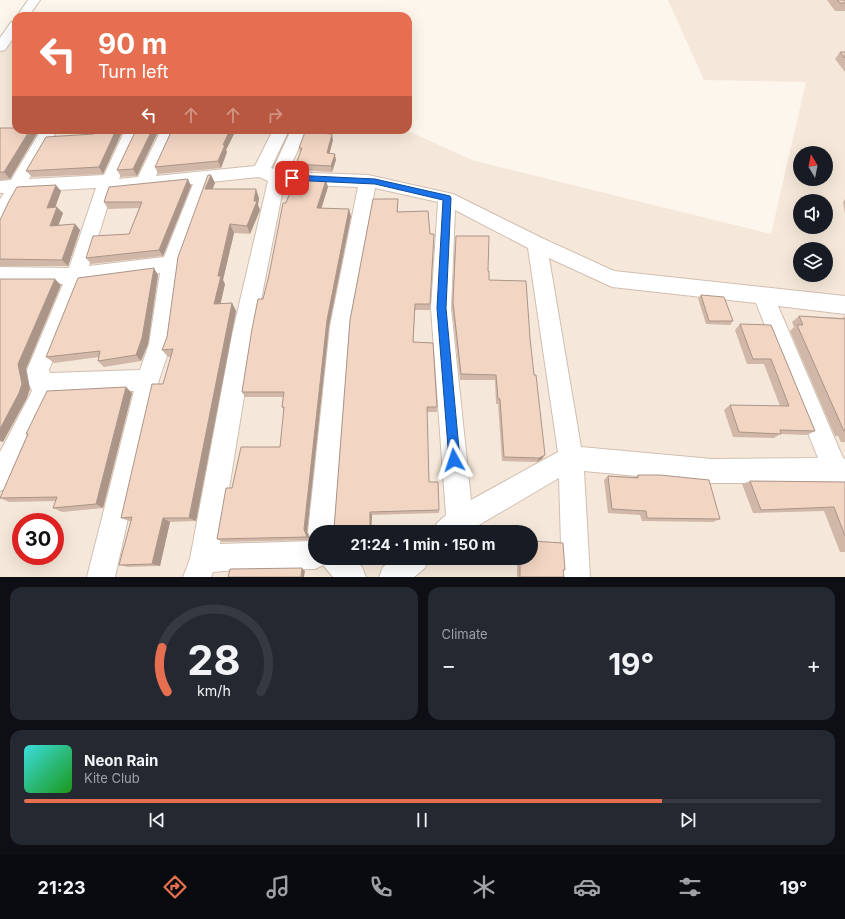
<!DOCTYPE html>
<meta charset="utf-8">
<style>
:root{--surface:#171b24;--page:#242831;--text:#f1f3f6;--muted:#9ea1a6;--line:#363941;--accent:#e76f51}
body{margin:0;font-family:Inter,sans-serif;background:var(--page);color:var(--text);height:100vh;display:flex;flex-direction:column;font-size:15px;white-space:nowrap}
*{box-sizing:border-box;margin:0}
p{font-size:13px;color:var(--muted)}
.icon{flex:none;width:22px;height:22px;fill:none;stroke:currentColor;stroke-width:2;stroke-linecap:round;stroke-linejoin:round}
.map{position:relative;height:577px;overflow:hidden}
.details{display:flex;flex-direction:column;gap:10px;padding:10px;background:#0d0f14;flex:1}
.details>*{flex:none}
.hud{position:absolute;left:12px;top:12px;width:400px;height:122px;border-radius:12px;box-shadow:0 4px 16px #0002;background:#e76f51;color:#fff;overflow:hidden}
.needle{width:26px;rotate:350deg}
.buttons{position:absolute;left:793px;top:146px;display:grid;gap:8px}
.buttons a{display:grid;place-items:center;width:40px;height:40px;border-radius:50%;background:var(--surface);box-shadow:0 4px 16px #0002;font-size:20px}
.speed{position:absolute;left:12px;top:513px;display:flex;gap:8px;font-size:20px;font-weight:700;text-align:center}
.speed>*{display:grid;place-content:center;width:52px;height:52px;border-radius:50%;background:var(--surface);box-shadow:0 4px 16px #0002;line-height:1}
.speed .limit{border:6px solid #d22;background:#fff;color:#111}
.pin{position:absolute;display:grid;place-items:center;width:34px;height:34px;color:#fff;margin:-17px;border-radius:8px;box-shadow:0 2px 6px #0006}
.me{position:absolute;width:44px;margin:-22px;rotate:355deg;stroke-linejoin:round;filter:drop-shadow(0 0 3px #0008)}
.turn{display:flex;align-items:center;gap:14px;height:84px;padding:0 20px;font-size:18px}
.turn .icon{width:52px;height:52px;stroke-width:2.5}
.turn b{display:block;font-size:28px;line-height:34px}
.lanes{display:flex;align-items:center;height:38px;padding:0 20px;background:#0003;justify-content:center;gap:20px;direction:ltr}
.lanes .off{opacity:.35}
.big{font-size:30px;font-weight:700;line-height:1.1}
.details .tile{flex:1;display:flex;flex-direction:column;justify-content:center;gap:6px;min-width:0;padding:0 14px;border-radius:12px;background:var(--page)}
.details .dial{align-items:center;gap:0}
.dial svg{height:104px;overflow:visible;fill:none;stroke:var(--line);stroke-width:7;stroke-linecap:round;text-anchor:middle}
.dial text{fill:var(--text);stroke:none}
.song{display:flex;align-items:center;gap:12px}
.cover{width:48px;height:48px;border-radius:6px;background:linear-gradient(135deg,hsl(180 70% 55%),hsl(120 70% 35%))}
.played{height:4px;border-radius:2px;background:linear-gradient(90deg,var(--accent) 80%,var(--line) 80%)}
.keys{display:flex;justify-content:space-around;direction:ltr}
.heat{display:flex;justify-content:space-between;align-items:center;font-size:22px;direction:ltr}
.details .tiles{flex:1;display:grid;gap:10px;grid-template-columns:1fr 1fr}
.tile:last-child{grid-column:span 2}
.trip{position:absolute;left:308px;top:525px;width:230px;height:40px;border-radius:20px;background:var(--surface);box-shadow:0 4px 16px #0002;font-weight:700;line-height:40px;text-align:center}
.tab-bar{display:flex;height:64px;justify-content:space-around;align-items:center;background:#090b0e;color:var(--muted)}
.tab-bar .icon{width:28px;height:28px}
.tab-bar .active{color:var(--accent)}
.tab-bar b{font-size:18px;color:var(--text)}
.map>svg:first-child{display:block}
.residential{fill:#f5e8da;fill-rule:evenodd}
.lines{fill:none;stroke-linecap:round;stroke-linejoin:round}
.minor-casing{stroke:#d1beb0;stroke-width:2}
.minor{fill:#fff;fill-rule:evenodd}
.wall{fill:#d1b7a8}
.shaded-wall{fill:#aa9588}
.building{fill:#f3d5c3;stroke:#aa9588}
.route{fill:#1a73e8;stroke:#114b97}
</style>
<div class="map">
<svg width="845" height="577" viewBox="0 0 845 577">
<rect width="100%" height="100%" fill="#fdf6ec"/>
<!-- residential -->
<path class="residential" d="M668 0H845V577H0V37L16 25V130H406L472 160 771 234 806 82 704 80ZM800 153H826V179H800ZM800 201H826V227H800ZM800 249H826V275H800ZM21 522H55V556H21ZM315 532H531V558H315Z"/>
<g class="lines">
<defs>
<path id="minor" d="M28 0H40L29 16H17Z
M16 21V34L5 50 0 51V38L11 22Z
M41 130H57L29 179 104 175 125 130H141L119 179 138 177 161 130H177L156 176 255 166 273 130H289L271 168 273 169 291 130H307L288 172 368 175 453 194 544 239 614 271 845 296V314L778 306 843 458 845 459V483H712L584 471 590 577H562L559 478 467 532H433L437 523 446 515 431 308 438 202 375 188 350 326 334 532H315V558H353L362 567 366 577H333L323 565 315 569 235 570 213 572 211 577H183L190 559 232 335 268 181 259 177 211 182 181 264 171 344 159 380 115 577H87L134 391 54 394 9 487 0 491V452L32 391 29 384 27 370 63 284 0 283V267L69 268 96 188 22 192 6 220 0 222V199L4 193H0V181L11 180ZM193 184 164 257 89 266 112 192ZM284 184 358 187 330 326 308 532 312 541 220 544 254 335ZM455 210 528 248 558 452 471 500 451 308ZM549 258 612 287 756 303 818 458 712 459 581 447ZM160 273 149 344 140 370 50 373 49 370 83 283Z
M394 558H429L425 568 414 577H379L383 567Z"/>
</defs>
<!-- minor casing -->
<use href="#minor" class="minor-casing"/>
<!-- minor -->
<use href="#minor" class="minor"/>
</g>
<!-- wall -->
<path class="wall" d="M827 0H845V11H835Z
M840 52H845V72L835 59Z
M0 128 16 130H36L38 132 10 179 0 180Z
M96 130H123L103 174 32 177 26 171 94 134Z
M136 130 137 176 121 177 117 170Z
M172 130H236L226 150 227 152 221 168 158 174 155 167Z
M333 140 329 153 336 160 332 172 298 170 296 164 300 153 299 148Z
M211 175 215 183 212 189 259 198 258 205 260 210 250 234 234 233 223 280 225 284 220 303H232L236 311 196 521 170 522 160 566 128 567 119 565 131 521H129L121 518 163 384 171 357H168L162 350 167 337Z
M191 186 163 256 91 264 86 258 129 234 139 208 108 209 104 202Z
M328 187 321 209 351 216 329 326 307 532 310 540 222 542 217 539 232 488 280 447 284 410 282 407 283 397H245L242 392 263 299 269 275 286 203Z
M61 191 55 207 63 213 58 225 75 224 80 230 68 266H0V220Z
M373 199H398V212L428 211 430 234H434L430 310H415L413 342 433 343 437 407V412H427L429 482H438L439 513 372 515 371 532H315V537L314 536V531H332L334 529 350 320Z
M845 199V214L843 202Z
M455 242 488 271 489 280 530 338 542 459 537 462 502 461 498 404H496L495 380H460L452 308Z
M158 275 148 344 141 361 104 367 98 361 99 357 54 363 46 357Z
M701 295 733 321 730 325 706 324 698 298Z
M799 316 842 318 845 316V442H841L838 436H835L790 331 794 327 792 322Z
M740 324 771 325 815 431 807 435 780 434 774 438 733 437 724 410 730 405 780 406 764 364H747L735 330Z
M126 387 132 393 103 508 62 512 53 508 56 501 9 502 0 498 27 435 26 434Z
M638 475 720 519 713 522 642 521 640 515 608 513 604 480 608 476 635 477Z
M750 481 845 482V552H840L824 511 753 513 742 484Z
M517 558H531L565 570H563L564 577H517Z"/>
<!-- shaded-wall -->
<path class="shaded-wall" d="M30 130H36L38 132 10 179 4 172Z
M116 130H123L103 174 99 167Z
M152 130H159L137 176 133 169Z
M230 130H236L226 150 227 152 221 168 218 161 223 145Z
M332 134 333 140 328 159 327 153Z
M335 154 336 160 332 172 331 166Z
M211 175 215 183 209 198 205 189Z
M188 179 191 186 163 256 159 250Z
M326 180 328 187 319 216 317 208Z
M56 185 61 191 53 214 47 208Z
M256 189 259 198 258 205 260 210 250 234 247 226 254 201Z
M57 207 63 213 56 232 50 226Z
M349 209 351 216 329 326 307 532 310 540 307 537 304 529 327 320Z
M75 224 80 230 68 266 62 260Z
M230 224 234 233 223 280 225 284 219 311 214 304 218 276Z
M154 268 158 275 148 344 141 361 136 355Z
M55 279 61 285 26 369 30 389 27 398 3 442 0 441V429L18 364Z
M232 303 236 311 196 521 189 518Z
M126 387 132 393 103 508 96 504Z
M545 455 542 459 537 462 539 458Z
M370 512 372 515 371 532H370Z
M163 518 170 522 160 566 152 564Z
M302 568 305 571 304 577H301Z"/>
<!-- building -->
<path class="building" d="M837 0H845V3H840Z
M840 52H845V58Z
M16 126V130H30L4 172H0V128H15Z
M96 130H116L99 167 26 171 46 137 94 134Z
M136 130H152L133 169 117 170Z
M172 130H230L223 145H225L218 161 155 167Z
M305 132 332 134 327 153 335 154 331 166 296 164 302 148H299Z
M208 175H211L205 189H256L254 201H257L247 226 230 224 218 276H221L214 304 232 303 189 518H163L152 564 119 565 132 517 121 518 152 384H163L173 349 162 350 167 337 178 257Z
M188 179 159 250 86 258 93 236 129 234 142 202H104L109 187Z
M295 179 326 180 317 208 349 209 327 320 304 529 307 537 217 539 226 488H232L241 447H280L284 407H282L284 392H242L252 329 258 299H263L269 275 283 203H286Z
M56 185 47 208 57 207 50 226 75 224 62 260 0 259V220L9 201 17 187Z
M373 199H398L397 212 428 211 430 234H434L430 304H415L413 342 433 343 437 407H427L429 482H438L439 510 370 512V532H315V536H314V531H332L334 529 350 320Z
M456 236H489L488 271H489V280L526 281 530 338 534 375H536L545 455 539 458 504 457 500 399H498L496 375 461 374 453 302Z
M154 268 142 338 136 355 98 361 100 351 46 357 78 278Z
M0 279H55L18 364 22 384 19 393 0 429Z
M701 295 724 297 733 321H709Z
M799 316 845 319V431H844L797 325H803Z
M740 324 771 325 815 431 780 430 781 434 739 432 730 405 789 406 771 359H753Z
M126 387 96 504 53 508 57 497 0 498 28 434H26L47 391Z
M638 475H660L709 480 720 519 647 518 646 511 612 509 608 476 638 478Z
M750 481 845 482V536L834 507 761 510Z
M531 541 563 543 565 570H563L564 577H520V558H531Z
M302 568 301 577H228L230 569Z"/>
<!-- route -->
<path class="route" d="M292 175 375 179 450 196 451 198 446 308 460 460 458 464 454 466 450 464 449 460 437 308 443 200 375 184 289 180 288 178Z"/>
</svg>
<div class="buttons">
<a><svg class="needle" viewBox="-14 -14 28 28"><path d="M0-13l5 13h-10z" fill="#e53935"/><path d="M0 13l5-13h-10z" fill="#9ea1a6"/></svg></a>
<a><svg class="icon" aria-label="sound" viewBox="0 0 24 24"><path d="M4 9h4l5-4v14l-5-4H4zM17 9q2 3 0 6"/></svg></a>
<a><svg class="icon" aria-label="layers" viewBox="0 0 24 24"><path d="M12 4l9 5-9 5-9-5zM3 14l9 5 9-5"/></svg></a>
</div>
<div class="speed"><div class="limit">30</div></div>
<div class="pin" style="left:292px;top:178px;background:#d93025"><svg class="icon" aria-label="arrive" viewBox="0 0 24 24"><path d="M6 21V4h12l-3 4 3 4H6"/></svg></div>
<svg class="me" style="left:454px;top:460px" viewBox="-20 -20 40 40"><path d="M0-17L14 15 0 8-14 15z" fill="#1a73e8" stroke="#fff" stroke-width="4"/></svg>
<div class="trip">21:24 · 1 min · 150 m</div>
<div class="hud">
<div class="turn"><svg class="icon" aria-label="left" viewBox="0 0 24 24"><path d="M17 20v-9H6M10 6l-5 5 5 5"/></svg><div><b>90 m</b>Turn left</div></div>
<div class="lanes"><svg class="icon" aria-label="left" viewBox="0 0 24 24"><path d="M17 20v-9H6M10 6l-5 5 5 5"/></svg><svg class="icon off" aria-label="ahead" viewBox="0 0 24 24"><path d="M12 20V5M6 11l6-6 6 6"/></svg><svg class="icon off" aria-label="ahead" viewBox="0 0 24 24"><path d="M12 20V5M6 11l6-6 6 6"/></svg><svg class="icon off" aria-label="right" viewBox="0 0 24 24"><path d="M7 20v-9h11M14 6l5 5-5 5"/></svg></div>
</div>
</div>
<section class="details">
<div class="tiles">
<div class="tile dial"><svg viewBox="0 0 100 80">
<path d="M14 69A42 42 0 1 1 86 69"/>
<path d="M14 69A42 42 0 0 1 10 35" stroke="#e76f51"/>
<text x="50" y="56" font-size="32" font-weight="700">28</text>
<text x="50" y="72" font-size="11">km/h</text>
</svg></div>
<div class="tile"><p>Climate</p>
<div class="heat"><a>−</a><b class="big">19°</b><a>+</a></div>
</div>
<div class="tile">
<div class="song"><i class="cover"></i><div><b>Neon Rain</b><p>Kite Club</p></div></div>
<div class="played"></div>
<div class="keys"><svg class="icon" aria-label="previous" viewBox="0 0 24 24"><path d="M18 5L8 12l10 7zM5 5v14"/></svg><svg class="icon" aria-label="pause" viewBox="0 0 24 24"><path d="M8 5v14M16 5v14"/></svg><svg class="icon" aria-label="next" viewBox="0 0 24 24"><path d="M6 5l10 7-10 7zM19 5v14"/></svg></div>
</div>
</div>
</section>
<nav class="tab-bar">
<b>21:23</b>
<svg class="icon active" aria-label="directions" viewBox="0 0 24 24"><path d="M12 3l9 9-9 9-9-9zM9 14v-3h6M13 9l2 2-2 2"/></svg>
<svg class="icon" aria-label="music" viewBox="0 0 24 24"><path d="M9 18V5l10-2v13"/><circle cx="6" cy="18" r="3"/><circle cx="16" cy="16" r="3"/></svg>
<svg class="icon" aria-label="phone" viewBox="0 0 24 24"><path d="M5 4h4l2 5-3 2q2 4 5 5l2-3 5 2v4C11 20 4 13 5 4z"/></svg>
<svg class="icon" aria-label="climate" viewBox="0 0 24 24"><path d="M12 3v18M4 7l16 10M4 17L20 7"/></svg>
<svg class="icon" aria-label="car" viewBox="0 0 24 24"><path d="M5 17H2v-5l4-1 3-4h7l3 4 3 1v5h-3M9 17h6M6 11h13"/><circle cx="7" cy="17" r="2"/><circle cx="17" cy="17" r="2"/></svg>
<svg class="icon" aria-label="filters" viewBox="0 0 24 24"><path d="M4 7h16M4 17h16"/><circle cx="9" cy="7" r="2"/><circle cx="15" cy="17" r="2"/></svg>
<b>19°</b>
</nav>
